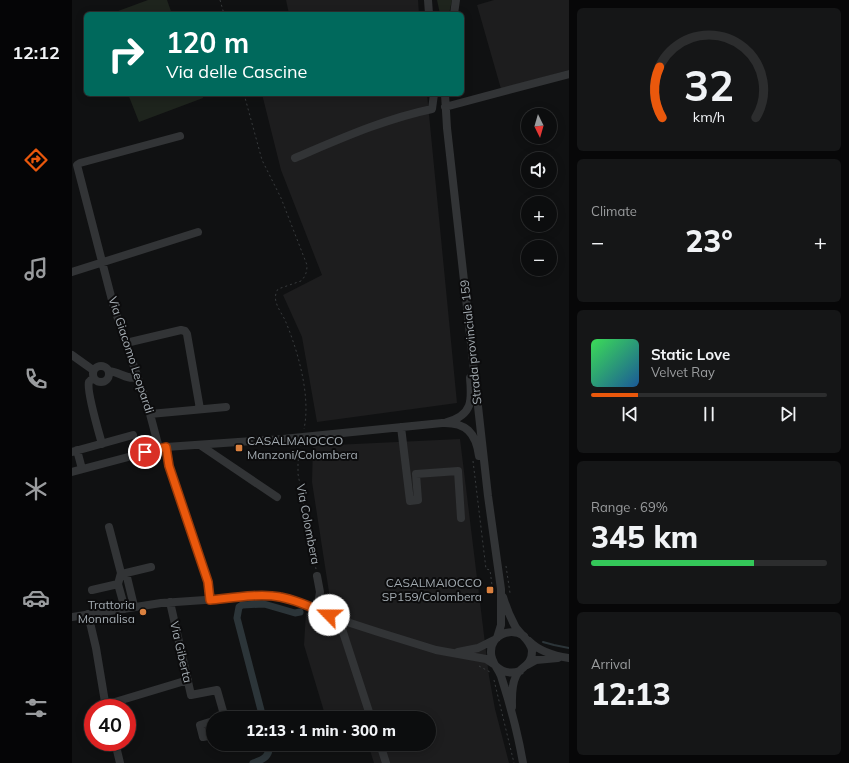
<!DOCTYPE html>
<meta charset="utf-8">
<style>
:root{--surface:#0c0d0e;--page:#151617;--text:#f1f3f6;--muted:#9a9c9e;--line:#2c2d2e;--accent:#ea580c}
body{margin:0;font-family:Mulish,sans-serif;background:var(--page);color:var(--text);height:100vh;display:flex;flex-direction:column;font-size:15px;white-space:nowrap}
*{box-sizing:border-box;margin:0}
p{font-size:13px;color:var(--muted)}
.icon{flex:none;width:22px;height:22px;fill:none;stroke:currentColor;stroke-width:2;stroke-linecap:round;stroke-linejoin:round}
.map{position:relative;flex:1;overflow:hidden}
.panel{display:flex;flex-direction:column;gap:8px;padding:8px;background:#070708;width:280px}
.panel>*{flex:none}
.guide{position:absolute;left:12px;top:12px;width:380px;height:84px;border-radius:6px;box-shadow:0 2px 10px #0003,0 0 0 1px var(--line);background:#00695c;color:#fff;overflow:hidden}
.needle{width:26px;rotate:175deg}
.tools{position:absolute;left:449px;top:108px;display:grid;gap:8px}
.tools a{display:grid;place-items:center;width:36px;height:36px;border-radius:50%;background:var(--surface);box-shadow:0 2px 10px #0003,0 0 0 1px var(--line);font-size:20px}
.speed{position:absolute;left:12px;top:699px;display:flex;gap:8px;font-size:20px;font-weight:700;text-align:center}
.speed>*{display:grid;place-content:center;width:52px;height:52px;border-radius:50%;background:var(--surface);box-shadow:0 2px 10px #0003,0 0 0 1px var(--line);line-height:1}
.speed .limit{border:6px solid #d22;background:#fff;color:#111}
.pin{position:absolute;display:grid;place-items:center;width:34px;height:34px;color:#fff;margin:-17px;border:2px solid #fff;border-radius:50%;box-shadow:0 1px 4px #0007}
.me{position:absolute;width:44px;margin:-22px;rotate:293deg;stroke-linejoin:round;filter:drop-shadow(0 0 3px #0008)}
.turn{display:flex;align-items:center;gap:14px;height:84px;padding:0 16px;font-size:18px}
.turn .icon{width:52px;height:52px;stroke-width:2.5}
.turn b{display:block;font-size:28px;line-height:34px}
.big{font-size:30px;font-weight:800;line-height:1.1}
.panel .widget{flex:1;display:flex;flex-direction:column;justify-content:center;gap:6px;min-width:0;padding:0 14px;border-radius:6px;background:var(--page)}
.panel .dial{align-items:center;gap:0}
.dial svg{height:104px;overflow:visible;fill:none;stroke:var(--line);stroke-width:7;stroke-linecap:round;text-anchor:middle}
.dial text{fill:var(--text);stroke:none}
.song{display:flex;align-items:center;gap:12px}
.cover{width:48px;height:48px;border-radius:6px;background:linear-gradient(135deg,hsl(130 70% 55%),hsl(210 70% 35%))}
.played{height:4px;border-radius:2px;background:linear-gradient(90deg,var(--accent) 20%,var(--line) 20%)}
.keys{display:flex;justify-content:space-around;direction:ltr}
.heat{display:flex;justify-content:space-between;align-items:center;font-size:22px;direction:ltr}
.charge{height:6px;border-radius:3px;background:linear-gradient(90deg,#34c759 69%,var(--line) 0)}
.trip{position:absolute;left:134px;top:711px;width:230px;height:40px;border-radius:20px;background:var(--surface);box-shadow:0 2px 10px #0003,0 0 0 1px var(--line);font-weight:800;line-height:40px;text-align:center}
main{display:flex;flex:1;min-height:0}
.dock{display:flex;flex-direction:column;width:72px;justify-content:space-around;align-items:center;background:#050506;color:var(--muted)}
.dock .icon{width:28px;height:28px}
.dock .on{color:var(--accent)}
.dock b{font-size:18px;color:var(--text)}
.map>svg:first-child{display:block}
.built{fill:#1d1d1e}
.green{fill:#1e241d}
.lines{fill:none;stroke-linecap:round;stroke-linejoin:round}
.stream{stroke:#2c3539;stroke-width:2}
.canal{stroke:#2c3539;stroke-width:7}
.path{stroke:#383b3d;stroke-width:1;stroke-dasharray:2 3;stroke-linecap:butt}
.minor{stroke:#323436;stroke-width:8}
.route-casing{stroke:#983908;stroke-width:10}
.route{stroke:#ea580c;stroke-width:7}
.poi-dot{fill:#db813f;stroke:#0c0c0d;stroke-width:1.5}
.labels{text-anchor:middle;stroke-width:4;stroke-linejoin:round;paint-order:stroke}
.street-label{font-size:12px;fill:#a3abb1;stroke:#0c0c0d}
.poi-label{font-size:12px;fill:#a3abb1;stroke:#0c0c0d;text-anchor:end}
</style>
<main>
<nav class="dock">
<b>12:12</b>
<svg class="icon on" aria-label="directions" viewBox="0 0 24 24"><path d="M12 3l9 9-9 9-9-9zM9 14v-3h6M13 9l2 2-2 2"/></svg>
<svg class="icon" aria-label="music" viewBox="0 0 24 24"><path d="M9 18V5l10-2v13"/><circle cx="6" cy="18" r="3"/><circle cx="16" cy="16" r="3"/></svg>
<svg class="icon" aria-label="phone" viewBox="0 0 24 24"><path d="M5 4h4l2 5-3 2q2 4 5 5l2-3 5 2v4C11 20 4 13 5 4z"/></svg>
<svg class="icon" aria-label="climate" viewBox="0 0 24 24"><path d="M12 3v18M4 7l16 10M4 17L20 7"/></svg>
<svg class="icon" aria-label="car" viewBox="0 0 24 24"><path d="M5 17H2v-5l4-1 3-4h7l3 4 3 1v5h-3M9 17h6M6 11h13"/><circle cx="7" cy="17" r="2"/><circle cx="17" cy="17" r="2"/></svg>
<svg class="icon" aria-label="filters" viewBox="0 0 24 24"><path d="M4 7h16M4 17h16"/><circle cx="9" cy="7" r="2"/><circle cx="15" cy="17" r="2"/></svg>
</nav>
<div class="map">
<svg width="497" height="763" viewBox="0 0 497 763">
<rect width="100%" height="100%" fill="#101112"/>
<!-- built -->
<path class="built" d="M214 0H346L347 14H217Z
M422 0H497V70L429 89 405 5Z
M190 94H355L385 403 245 422 230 337 211 295 250 275 209 170Z
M388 439 417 676 423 709 437 763H302L296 744H357V718H254L232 645 234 613 259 605 240 482 241 446Z"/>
<!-- green -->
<path class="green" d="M76 0H95L100 14H38Z
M365 0H380L377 14H368Z
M56 94H130L131 98 67 122Z"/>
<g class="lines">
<!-- stream -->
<path class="stream" d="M471 642 482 645 497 648"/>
<!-- canal -->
<path class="canal" d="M191 718 165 618 167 607 170 605 192 604 223 613 228 612
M181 763C191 760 199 756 197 744"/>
<!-- path -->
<path class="path" d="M148 0 152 14
M172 94 190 160 209 198 235 265C235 271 234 276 229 281L206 289C199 300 208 310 213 320 226 351 239 396 232 429
M228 444 226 463V474L244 569
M401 461 414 569 418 570 421 593
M434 566 438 593
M407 666 418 672
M422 680 442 763"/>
<!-- minor -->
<path class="minor" d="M356 0 357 14
M382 14 384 0
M373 94 375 128 416 496 429 589V625L425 638
M373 107 497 74
M223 158C268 139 312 119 360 109L362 94
M0 272 126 232
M54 343 109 330 113 331 115 334 128 409
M0 355 21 370
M21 374a8 8 0 1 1 16 0a8 8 0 1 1-16 0Z
M37 371C48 372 54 380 65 377
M22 379C19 380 19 379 17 382 14 390 27 433 30 444
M78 414 154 407
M375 422C401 415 400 400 398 378
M329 427 338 501 346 500 344 474 386 471 389 518
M128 445 205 497
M94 447 97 466 136 582 138 600
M87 448 78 414 41 304 5 165 8 163 108 136
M5 450 10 469
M0 452 61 435
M0 472 94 447 211 439 370 423C394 422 404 433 407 456
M37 527 49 573 46 584
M20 590 46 584 53 609
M431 597C434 607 438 617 443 626 448 635 459 640 460 651 460 667 448 666 444 676 439 686 440 697 440 707
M98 602 119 695 145 690 153 718
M62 606 54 573 79 567
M245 610 248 592 245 576
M16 614 24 648 34 708
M0 617 89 603 193 596 208 597 219 599 269 620 306 632 364 650 414 659 423 665
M269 620 270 629 299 718
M457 641C467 651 483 656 497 658
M386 652 406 648 422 640
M455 665 464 660 486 658
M424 666C431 673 439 674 448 671
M33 705 116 680
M141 721 128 725 131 737 141 735
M43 742 48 763
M308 744 314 763
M451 763C446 734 438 704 429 676 426 668 419 662 419 653 418 635 438 627 452 636"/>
</g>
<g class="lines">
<defs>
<path id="route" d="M73 452 94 447 97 466 136 582 138 600C159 598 188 593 208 597 225 600 242 608 257 615"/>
</defs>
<!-- route casing -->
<use href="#route" class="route-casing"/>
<!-- route -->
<use href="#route" class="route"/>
</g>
<!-- markers -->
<g class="poi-dot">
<rect x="163" y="444" width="8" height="8" rx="2"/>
<rect x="414" y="586" width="8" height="8" rx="2"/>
<circle cx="71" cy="612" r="4"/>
</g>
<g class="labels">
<!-- street labels -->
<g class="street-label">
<text transform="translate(399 342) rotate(-96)" y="4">Strada provinciale 159</text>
<text transform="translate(59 355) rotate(72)" y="4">Via Giacomo Leopardi</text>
<text transform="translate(236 524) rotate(79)" y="4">Via Colombera</text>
<text transform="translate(109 652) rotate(77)" y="4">Via Giberta</text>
</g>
<!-- poi labels -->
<g class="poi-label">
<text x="175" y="445" text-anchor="start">CASALMAIOCCO<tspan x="175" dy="14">Manzoni/Colombera</tspan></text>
<text x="410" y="587">CASALMAIOCCO<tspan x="410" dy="14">SP159/Colombera</tspan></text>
<text x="63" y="609">Trattoria<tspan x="63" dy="14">Monnalisa</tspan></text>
</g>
</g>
</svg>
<div class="tools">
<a><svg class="needle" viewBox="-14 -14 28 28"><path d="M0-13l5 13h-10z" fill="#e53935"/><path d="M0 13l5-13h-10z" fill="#9a9c9e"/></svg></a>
<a><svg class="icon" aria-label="sound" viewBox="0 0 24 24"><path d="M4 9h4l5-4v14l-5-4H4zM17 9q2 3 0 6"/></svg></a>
<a>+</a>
<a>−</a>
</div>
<div class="speed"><div class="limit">40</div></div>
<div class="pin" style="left:73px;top:452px;background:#d93025"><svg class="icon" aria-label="arrive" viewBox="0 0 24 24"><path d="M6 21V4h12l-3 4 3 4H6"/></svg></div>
<svg class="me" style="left:257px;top:615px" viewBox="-20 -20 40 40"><circle r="19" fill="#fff"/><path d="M0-13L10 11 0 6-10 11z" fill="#ea580c"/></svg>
<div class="trip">12:13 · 1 min · 300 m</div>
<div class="guide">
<div class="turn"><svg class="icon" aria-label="right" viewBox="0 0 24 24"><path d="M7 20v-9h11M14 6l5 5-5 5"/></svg><div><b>120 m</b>Via delle Cascine</div></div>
</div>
</div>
<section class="panel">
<div class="widget dial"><svg viewBox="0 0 100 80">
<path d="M14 69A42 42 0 1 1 86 69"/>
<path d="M14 69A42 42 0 0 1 12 30" stroke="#ea580c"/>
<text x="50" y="56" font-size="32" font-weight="700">32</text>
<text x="50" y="72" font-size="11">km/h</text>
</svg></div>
<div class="widget"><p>Climate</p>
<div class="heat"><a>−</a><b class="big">23°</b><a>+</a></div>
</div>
<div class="widget">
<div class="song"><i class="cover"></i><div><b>Static Love</b><p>Velvet Ray</p></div></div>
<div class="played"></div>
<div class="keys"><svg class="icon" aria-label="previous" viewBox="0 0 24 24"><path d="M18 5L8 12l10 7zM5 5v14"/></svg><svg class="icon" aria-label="pause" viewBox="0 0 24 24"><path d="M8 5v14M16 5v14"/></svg><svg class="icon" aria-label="next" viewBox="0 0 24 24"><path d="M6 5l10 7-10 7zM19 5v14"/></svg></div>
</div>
<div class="widget"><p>Range · 69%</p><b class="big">345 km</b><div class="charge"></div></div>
<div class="widget"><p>Arrival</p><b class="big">12:13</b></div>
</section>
</main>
